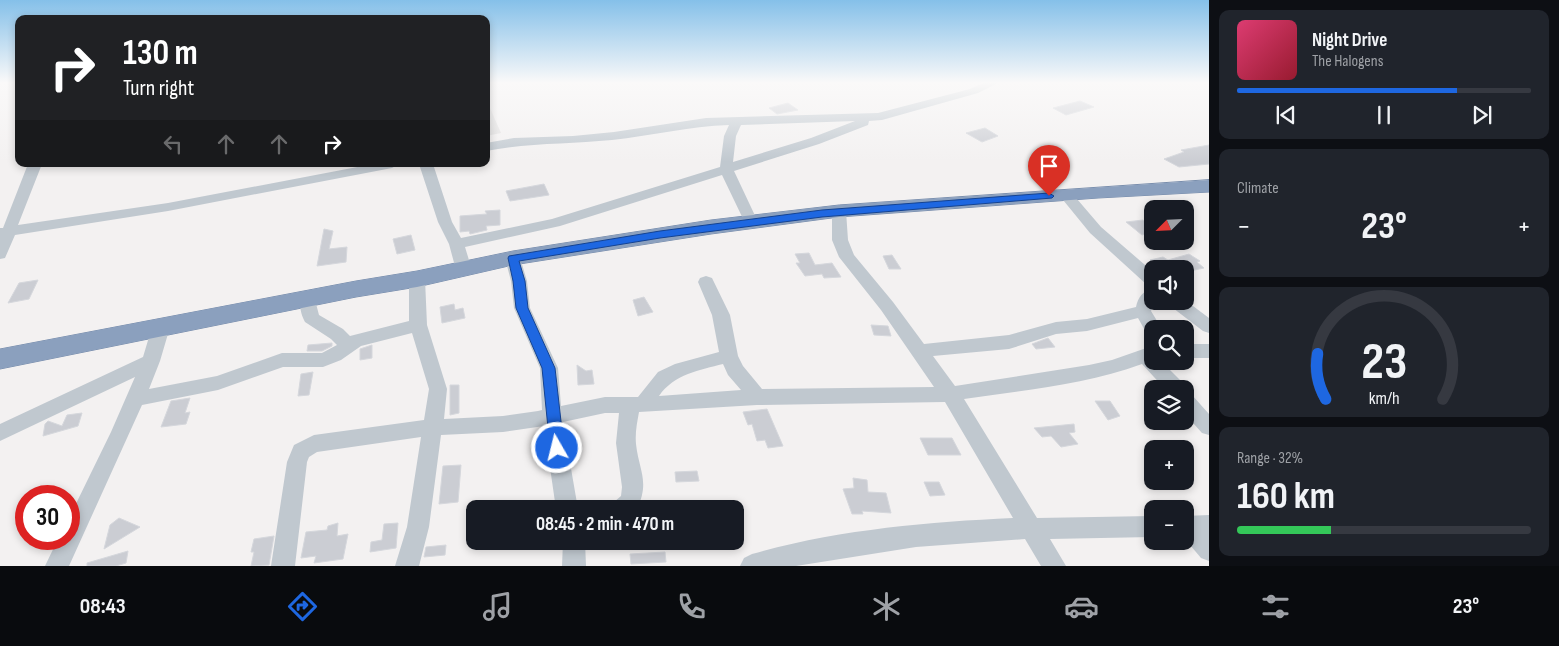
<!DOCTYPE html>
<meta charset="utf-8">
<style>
:root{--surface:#171b24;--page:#20242c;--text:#f1f3f6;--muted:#9ea1a6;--line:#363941;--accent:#1e67e1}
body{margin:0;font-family:"Sofia Sans Condensed",sans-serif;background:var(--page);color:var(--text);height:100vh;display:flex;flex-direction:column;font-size:19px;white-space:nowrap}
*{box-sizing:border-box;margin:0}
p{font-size:16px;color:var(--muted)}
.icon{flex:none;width:28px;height:28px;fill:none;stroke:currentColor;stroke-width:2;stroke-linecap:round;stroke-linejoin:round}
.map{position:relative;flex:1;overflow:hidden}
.details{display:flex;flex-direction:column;gap:10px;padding:10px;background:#0d0f14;width:350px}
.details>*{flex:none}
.guide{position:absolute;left:15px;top:15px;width:475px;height:152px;border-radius:10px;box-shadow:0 2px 8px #0003;background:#202124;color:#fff;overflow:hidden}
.needle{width:32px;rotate:246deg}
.controls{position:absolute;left:1144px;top:200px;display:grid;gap:10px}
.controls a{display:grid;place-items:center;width:50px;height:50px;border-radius:10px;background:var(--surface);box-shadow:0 2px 8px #0003;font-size:25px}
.speed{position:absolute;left:15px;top:485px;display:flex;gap:10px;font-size:25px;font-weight:700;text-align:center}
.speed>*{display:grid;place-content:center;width:65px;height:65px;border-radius:50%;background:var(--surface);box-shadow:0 2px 8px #0003;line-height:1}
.speed .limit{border:8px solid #d22;background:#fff;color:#111}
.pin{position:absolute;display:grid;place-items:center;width:42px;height:42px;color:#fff;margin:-51px -21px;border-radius:50% 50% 50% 0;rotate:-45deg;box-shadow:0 0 5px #0007}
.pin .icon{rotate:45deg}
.me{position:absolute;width:55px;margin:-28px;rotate:352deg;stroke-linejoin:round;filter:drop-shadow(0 0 4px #0008)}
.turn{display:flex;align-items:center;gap:18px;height:105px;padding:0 25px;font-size:22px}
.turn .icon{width:65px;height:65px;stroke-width:2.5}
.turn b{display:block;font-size:35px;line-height:42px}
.lanes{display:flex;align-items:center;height:48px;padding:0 25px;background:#0003;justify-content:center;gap:25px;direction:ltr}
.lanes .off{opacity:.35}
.big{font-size:38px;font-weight:700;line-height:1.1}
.details .card{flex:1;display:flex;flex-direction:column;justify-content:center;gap:8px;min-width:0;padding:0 18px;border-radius:10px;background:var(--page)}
.details .dial{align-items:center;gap:0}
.dial svg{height:130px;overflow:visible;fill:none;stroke:var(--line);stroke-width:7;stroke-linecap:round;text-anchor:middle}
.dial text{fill:var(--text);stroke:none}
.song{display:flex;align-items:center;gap:15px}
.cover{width:60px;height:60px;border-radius:8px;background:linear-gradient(135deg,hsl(340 70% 55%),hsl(350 70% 35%))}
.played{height:5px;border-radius:2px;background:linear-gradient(90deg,var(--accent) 75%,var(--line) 75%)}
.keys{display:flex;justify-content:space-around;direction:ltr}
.heat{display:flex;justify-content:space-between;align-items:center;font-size:28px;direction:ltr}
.charge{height:8px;border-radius:4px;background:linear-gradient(90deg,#34c759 32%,var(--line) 0)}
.trip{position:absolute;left:466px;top:500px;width:278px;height:50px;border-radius:10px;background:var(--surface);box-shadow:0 2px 8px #0003;font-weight:700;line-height:50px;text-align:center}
.tab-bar{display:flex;height:80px;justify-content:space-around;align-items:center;background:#090b0e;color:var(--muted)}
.tab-bar .icon{width:35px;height:35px}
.tab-bar .current{color:var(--accent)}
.tab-bar b{font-size:22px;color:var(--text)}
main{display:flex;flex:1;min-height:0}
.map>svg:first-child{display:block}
.education{fill:#e1e0e0}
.building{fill:#cbcdd3;stroke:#d5d7dc}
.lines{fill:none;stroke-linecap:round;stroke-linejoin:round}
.highway-casing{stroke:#768baa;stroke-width:1}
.minor{fill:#c0c8cf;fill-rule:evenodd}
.highway{fill:#8ba0be;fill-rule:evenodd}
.route{fill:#1e67e1;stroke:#144392}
</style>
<main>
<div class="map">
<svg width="1209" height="566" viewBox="0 0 1209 566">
<rect width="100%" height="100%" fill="#f3f1f1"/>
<!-- education -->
<path class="education" d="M486 99 501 133 486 136Z"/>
<!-- building -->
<path class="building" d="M1080 101 1094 107 1066 115 1053 108Z
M788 103 798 110 777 114 769 108Z
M985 128 998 136 982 142 966 133Z
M1209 145V164L1179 167 1164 159 1184 152 1181 150Z
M544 184 549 195 510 201 506 191Z
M500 210V225L486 226 487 230 470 234 469 231 460 232V216L487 214 485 211Z
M1143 220 1152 228V232L1142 235 1126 222Z
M324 229 333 231 329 249 347 247 346 262 317 266Z
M411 235 415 250 397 254 393 239Z
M809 253 815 265 832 263 841 277 824 278 822 274 805 276 796 263H800L795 254Z
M1189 254 1200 261 1197 262 1204 268 1190 271 1187 269H1152L1149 266 1156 264 1150 260 1163 257 1168 260Z
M892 255 901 269H889L883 256Z
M38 280 29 299 8 303 19 283Z
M644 297 653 312 638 316 633 300Z
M454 304 455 310 463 308 465 318 442 323 440 307Z
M871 325 888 326 891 336 874 335Z
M1048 338 1055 347 1036 349 1032 344Z
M332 343V346L322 351H307L308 345Z
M372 345V358L360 360V349Z
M577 365 586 371 592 370 594 384 578 385Z
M313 372 309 395 298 396 301 374Z
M450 385H459V413L450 415Z
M190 398 185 413 190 412 186 424 161 427 171 401Z
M1095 401H1110L1120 416 1108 420Z
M767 409 783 446 768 448 765 440 757 441 752 424 748 425 743 412Z
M82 413 78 426 43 436 45 424 48 421 62 426 67 415Z
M1074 424 1075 432 1069 433 1078 444 1061 447 1051 436 1042 437 1034 428Z
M920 438H952L961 455H928Z
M461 465 458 502 439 504 443 466Z
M697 471 699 481 676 482 675 472Z
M853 478 867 480 868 492 886 493 891 513 862 511 863 514H852L843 489 854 488Z
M924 482H939L945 495 930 496Z
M119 518 140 527 104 549 110 525Z
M338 523 337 536 348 534 343 559 314 563 316 556 301 558 306 532 327 530 328 526Z
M398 523 396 548 370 552 371 542 382 540 384 524Z
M274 536 269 565 251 566 254 552H251L254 539Z
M446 545 445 555 424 557 426 547Z
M128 551 126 563 116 566H87V563Z
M665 552 666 562 631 564 630 554Z"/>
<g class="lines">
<defs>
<path id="highway" d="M1209 180V192L1098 198 839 217 711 234 513 265 417 287 356 297 0 369V349L356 281 417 271 513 251 711 220 839 205Z"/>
</defs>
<!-- highway casing -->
<use href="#highway" class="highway-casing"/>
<!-- minor -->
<path class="minor" d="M983 83H998L978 93 882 120 869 121 868 125 819 144 734 171 758 222 756 225H746L722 175 560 226 465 247 472 270 470 274 464 275 458 274 456 270 449 244 438 222 419 164H433L452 222 461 238 552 219 720 167 724 136 729 125C689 126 651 136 612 140 570 144 528 143 486 151V143L514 138 573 136 614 132 706 118 878 113 970 89ZM855 121 811 138 733 162 736 136 741 125Z
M28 164H42L18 225 168 203 373 164H399L392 168 168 211 15 235 5 258 0 259V228H3Z
M1066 191 1071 192 1101 227 1152 271V285L1146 284 1090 233 1059 195Z
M839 207 844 208 846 211 848 240 854 255 893 302 924 344 1009 335 1056 322 1087 319 1136 307C1138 297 1143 291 1152 289V301H1155L1151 311 1162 329H1152V335L1147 334 1138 318 1087 331 1056 334 1009 349 933 356 955 386 1089 365 1112 360 1152 346V361H1161L1184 384 1186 389 1185 392V389H1165L1142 364C1085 385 1023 390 964 399L1037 518 1152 516V537L1050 539 1066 566H1041L1025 539 916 547 796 566H740L744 558 752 554C836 530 926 522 1013 518L945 402 757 405 639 412C637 423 635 433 636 444 639 471 650 481 637 509H611L614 502 621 496 622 487 616 443 619 413H605L563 422 578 509H556L544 426 503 432 441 435 429 527 419 566H395L407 527 421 437 317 452 309 457 307 462 295 566H271L287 462 294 445 314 435 424 420 429 389 412 333 361 346 341 360 323 367H283L218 390 142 405 69 566H45L58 539H69V518L111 432 135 377 0 441V424L143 357 152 327 155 323 161 321 167 323 170 327 160 361 149 389 217 376 282 353H322L337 345 331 339 305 322C301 315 298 303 302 296L308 294 314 296 319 315 343 329 350 336 409 321V279L411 275 417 274 423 275 425 279 427 325 447 389 444 419 503 416 538 411 542 410 540 368 514 308 511 281 505 258 507 254H519L527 281 530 308 558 368 561 406 605 397H638L658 372 675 364 719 352 712 315 698 282 700 278 706 276 712 278 730 315 738 356 743 366 762 389 934 387 881 310 839 257 832 240V211L834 208ZM723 364 728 375 741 390 659 396C674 374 700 370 723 364Z
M1185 300 1209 318V333L1203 331 1169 305 1167 301Z
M1185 344H1209V358H1185Z
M1185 393 1192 395 1209 414V435L1202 433 1185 414Z
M1209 515V561L1201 558 1185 539V516Z
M563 541H585L586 566H562Z"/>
<!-- highway -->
<use href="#highway" class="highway"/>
</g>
<!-- sky -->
<linearGradient id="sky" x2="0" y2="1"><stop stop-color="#85c0e9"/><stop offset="0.51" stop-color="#faf9f9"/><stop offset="1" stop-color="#faf9f9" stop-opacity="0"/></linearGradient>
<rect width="1209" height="162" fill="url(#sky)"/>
<!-- route -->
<path class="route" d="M1049 193 1054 196 1052 198 822 217 660 238 519 261 525 281 528 308 555 368 564 448 562 452 557 454 552 452 550 448 542 368 516 308 513 281 508 258 509 256 660 231 822 210Z"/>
</svg>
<div class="controls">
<a><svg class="needle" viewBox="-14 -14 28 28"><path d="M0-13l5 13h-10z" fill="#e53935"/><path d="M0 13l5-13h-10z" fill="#9ea1a6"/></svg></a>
<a><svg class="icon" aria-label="sound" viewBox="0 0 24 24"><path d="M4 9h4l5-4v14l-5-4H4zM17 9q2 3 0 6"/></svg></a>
<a><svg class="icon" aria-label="search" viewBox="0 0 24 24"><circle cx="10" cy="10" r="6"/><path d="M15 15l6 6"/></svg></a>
<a><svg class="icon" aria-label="layers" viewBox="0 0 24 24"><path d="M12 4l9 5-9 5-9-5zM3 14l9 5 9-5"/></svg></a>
<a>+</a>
<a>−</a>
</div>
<div class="speed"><div class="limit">30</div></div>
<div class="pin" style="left:1049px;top:196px;background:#d93025"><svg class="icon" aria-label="arrive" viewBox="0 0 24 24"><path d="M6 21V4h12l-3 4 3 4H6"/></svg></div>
<svg class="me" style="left:557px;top:448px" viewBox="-20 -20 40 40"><circle r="17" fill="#1e67e1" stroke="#fff" stroke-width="3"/><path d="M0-11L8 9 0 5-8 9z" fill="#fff"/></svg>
<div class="trip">08:45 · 2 min · 470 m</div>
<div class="guide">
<div class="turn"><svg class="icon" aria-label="right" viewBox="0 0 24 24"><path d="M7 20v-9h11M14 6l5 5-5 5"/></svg><div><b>130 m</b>Turn right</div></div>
<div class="lanes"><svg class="icon off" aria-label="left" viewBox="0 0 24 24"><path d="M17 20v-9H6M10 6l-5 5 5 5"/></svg><svg class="icon off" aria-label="ahead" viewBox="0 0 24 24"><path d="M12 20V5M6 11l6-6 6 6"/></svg><svg class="icon off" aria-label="ahead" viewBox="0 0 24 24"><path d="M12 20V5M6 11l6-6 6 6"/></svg><svg class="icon" aria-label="right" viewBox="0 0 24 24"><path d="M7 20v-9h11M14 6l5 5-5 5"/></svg></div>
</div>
</div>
<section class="details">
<div class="card">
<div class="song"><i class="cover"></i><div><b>Night Drive</b><p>The Halogens</p></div></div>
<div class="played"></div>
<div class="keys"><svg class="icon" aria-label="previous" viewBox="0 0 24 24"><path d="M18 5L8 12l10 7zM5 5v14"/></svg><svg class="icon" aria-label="pause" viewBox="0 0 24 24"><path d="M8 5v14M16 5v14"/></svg><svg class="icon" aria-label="next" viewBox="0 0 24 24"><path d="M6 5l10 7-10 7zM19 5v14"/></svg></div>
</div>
<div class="card"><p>Climate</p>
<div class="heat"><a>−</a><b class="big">23°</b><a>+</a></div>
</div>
<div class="card dial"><svg viewBox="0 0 100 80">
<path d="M14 69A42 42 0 1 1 86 69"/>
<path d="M14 69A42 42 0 0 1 9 41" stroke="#1e67e1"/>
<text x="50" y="56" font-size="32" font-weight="700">23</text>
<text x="50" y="72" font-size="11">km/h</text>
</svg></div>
<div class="card"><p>Range · 32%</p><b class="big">160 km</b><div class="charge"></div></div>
</section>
</main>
<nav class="tab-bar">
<b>08:43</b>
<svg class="icon current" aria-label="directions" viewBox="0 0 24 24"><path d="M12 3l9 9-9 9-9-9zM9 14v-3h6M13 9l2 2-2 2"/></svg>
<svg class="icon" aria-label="music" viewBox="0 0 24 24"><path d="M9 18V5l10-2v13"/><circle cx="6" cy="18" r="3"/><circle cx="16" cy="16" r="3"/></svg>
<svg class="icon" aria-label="phone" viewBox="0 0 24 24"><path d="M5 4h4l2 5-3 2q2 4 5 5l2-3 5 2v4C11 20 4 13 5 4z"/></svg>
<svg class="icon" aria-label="climate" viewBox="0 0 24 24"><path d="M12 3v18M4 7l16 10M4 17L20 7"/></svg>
<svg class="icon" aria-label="car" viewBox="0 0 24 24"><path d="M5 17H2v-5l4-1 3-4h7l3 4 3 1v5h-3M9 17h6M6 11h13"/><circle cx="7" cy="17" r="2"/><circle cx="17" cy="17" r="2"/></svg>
<svg class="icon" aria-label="filters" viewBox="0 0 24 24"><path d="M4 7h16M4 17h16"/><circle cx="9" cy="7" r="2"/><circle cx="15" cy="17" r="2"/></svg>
<b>23°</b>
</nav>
